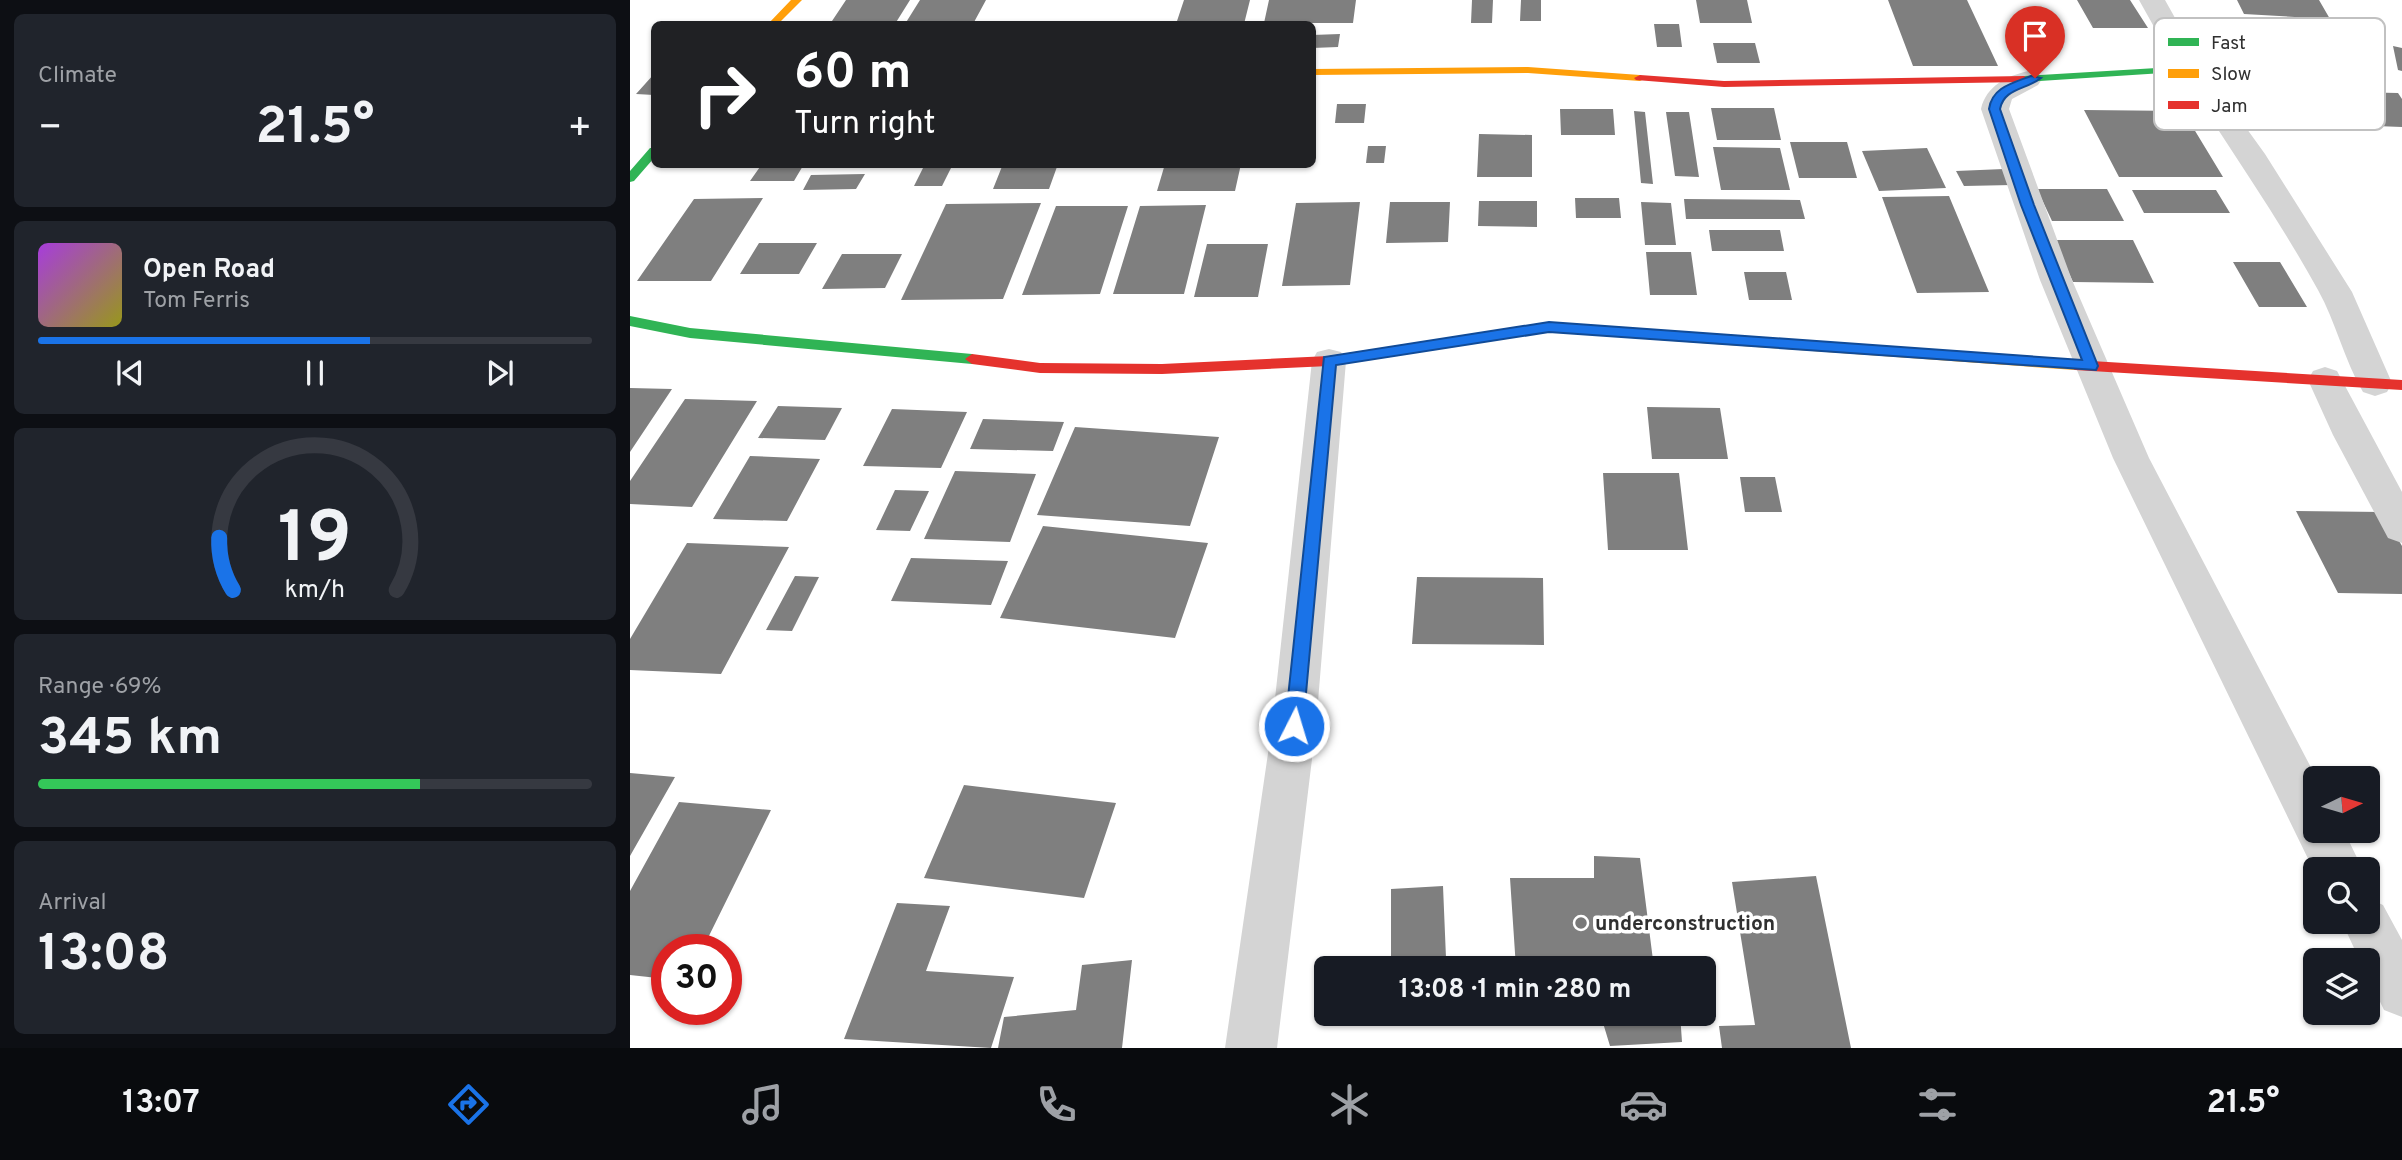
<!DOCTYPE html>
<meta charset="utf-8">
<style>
:root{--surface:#171b24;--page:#20242c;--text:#f1f3f6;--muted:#9ea1a6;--line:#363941;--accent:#1a73e8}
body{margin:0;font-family:Overpass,sans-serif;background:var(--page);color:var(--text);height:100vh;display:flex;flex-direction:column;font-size:26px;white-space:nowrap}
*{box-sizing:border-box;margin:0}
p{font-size:23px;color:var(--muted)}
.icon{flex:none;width:38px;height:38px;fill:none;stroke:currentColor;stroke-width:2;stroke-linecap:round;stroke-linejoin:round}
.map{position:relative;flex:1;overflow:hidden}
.drawer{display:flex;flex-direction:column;gap:14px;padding:14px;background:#0d0f14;width:630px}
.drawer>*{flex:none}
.hud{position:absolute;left:21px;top:21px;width:665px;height:147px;border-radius:10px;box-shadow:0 2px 5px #0004;background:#202124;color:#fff;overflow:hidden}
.needle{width:46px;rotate:85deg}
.fabs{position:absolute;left:1673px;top:766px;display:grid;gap:14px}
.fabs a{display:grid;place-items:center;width:77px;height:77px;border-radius:10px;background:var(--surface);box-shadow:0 2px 5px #0004;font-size:35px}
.speed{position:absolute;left:21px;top:934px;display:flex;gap:14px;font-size:35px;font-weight:700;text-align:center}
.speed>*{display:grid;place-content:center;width:91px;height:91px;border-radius:50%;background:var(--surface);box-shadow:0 2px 5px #0004;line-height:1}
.speed .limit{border:10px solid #d22;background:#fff;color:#111}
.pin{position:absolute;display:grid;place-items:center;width:60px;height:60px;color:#fff;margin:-72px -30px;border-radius:50% 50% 50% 0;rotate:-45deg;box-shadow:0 0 7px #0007}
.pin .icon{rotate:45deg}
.me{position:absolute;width:77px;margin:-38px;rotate:5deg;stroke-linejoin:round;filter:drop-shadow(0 0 5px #0008)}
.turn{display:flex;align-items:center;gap:24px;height:147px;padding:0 28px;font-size:32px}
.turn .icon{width:91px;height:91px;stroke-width:2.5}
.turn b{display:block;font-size:49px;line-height:60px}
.big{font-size:52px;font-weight:700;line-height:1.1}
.drawer .card{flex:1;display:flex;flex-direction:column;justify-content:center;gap:10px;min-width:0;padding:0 24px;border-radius:10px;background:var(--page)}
.drawer .dial{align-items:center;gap:0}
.dial svg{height:182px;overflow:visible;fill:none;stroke:var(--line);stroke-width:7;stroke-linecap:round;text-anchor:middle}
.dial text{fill:var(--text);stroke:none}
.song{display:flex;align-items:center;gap:21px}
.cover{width:84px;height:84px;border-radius:10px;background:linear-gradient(135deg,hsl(280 70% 55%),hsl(60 70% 35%))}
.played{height:7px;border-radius:4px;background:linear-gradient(90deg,var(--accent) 60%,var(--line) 60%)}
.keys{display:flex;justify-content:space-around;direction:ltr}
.heat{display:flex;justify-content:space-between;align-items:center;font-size:38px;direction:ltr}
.charge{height:10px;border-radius:5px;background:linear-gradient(90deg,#34c759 69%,var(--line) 0)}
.trip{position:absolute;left:684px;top:956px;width:402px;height:70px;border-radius:10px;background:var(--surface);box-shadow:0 2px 5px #0004;font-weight:700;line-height:70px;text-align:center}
.dock{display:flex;height:112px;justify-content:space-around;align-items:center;background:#090b0e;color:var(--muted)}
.dock .icon{width:49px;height:49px}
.dock .selected{color:var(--accent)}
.dock b{font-size:32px;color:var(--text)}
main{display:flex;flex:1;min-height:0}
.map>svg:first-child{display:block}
.building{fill:#7f7f7f}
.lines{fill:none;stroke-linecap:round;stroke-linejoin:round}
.street{fill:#d4d4d4;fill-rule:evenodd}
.fast{fill:#30b455;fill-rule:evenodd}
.slow{fill:#ff9f0a;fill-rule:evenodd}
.jam{fill:#e5322d;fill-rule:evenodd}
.route{fill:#1a73e8;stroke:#114b97;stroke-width:2}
.poi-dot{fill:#787878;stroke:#fff;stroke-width:2.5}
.labels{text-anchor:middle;stroke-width:7;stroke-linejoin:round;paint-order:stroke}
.near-poi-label{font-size:21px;font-weight:bold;fill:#303030;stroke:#fff;text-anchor:start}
.key{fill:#fff;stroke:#c1c1c1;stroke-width:2}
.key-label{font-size:19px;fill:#303030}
</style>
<main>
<section class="drawer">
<div class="card"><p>Climate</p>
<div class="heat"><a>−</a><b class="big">21.5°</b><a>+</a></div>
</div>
<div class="card">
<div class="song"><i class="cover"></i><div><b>Open Road</b><p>Tom Ferris</p></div></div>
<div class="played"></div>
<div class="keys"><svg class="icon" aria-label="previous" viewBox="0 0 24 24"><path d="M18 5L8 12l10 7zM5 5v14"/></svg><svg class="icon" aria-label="pause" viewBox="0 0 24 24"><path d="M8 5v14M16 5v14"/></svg><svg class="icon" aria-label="next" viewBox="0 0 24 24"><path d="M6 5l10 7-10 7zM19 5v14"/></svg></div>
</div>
<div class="card dial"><svg viewBox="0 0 100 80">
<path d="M14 69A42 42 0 1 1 86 69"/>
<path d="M14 69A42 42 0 0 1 8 46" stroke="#1a73e8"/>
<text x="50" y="56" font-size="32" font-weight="700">19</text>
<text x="50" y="72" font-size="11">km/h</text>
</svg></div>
<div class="card"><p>Range · 69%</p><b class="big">345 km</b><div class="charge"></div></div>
<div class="card"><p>Arrival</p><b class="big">13:08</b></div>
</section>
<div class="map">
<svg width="1772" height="1048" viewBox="0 0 1772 1048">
<rect width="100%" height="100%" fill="#fff"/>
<!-- building -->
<path class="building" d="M216 0H280L265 24H200Z
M290 0H356L343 24H275Z
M554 0H620L614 24H546Z
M639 0H726L723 23H634Z
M842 0H863L862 23H841Z
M891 0H911V21H890Z
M1066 0H1117L1122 23H1070Z
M1258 0H1337L1368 66H1283Z
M1447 0H1500L1518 28H1463Z
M1607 0H1689L1700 19 1614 14Z
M1024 24H1049L1052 47H1027Z
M710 34 708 47 682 48V35Z
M1083 43H1125L1130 63H1087Z
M1763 46 1772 48V71L1768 70Z
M24 74V95L6 94Z
M1721 92 1768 93 1772 99V127L1746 126Z
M707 104H736L734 123H705Z
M1081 108H1144L1151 140H1087Z
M930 109H983L985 135H931Z
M1454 110 1553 111 1593 177H1489Z
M1004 111 1015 112 1023 184 1011 183Z
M1036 112H1059L1069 177 1045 176Z
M849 134 902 135V177H847Z
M1160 142H1217L1227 178H1169Z
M738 146H756L754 163H736Z
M1083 147 1150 148 1160 190H1091Z
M1297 148 1316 188 1249 191 1232 151Z
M132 164H174L164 181H120Z
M295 164H323L312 186H284Z
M373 164H428L419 189H363Z
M535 164H611L605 191H527Z
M1374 169 1382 185 1334 186 1326 171Z
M235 174 226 189 173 190 181 175Z
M1407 189H1477L1494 221H1422Z
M1502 190H1586L1600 213H1514Z
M1319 196 1359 292 1287 293 1252 197Z
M133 198 81 281H7L64 199Z
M945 198H989L991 218H946Z
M1054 199 1170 200 1175 219H1056Z
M849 201H907V227L848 226Z
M730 202 720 285 652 286 666 203Z
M760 202H820L818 242 756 243Z
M1011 202 1041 203 1046 245H1015Z
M411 203 373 299 271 300 316 204Z
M576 205 554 294H483L510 206Z
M426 206H498L470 294 392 295Z
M1079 230H1150L1154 251H1082Z
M1424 240H1503L1524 283 1443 282Z
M129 243H187L169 274H110Z
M577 244H638L628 297H564Z
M1016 252H1061L1067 295H1020Z
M212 254H272L255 288 192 289Z
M1603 262H1650L1677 307H1629Z
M1114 272H1156L1162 300H1119Z
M0 388 42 389 0 452Z
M55 399 127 401 62 507 0 504V481Z
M148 406 212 408 195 440 128 438Z
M1017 407 1090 408 1098 459H1022Z
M262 409 337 412 311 468 233 466Z
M353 419 434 422 423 451 340 449Z
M445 427 589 437 560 526 407 515Z
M120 456 190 459 157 521 83 519Z
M325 471 406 474 380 542 294 539Z
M973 473H1049L1058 550H978Z
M1110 477H1145L1152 512H1115Z
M265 490 299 491 280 531 246 530Z
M1666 511 1752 512 1772 546V594L1708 593Z
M413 526 578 543 545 638 370 618Z
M57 543 159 547 91 674 0 670V639Z
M281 558 378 561 361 605 261 601Z
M165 576 189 577 162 631 136 630Z
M787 577 913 578 914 645 782 644Z
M0 773 45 777 0 856Z
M334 785 486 803 454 898 294 878Z
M49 802 141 810 72 950H37V979L0 975V891Z
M964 856 1010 858 1024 968H886L880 878H964Z
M1186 876 1221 1048H1092L1089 1026 1125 1025 1102 882Z
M813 886 816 958 843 956 844 968H761V889Z
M267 903 320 906 296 971 384 977 361 1048 214 1039Z
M502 960 492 1048H368L374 1017 446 1010 452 965Z
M970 1013H1050L1052 1042 980 1046Z"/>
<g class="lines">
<!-- street -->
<path class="street" d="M1509 0H1535L1573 68 1635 154 1722 292 1762 383 1757 392 1745 396 1733 392C1714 360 1706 322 1688 290 1633 190 1563 100 1509 0Z
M1398 71 1408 73 1412 79 1408 85 1382 99 1379 109 1442 280 1519 458 1687 779 1685 831H1714L1733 870H1685V873L1483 458 1410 280 1351 109C1356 86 1377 76 1398 71Z
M699 349 711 352 716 361 686 726 647 1048H595L642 726 682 361 687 352Z
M1695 367 1707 371 1772 492V543L1758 538 1703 435 1678 380 1683 371Z
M1738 898 1753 905 1772 940V1017L1754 1010 1738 977V961H1730L1712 922H1738Z"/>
<!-- fast -->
<path class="fast" d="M1560 66 1564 67V71L1394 82 1388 79 1394 76Z
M20 148H24V158L4 181 0 182V171Z
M0 316 60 328 342 354 349 359 342 364 60 338 0 326Z"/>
<!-- slow -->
<path class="slow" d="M161 0H172L148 24H138Z
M898 67 1010 75 1016 78 1010 81 898 73 682 75V69Z
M919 322 1445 360 1452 365 1445 370 919 332 893 336 886 331 893 326Z"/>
<!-- jam -->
<path class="jam" d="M1010 75 1094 81 1394 76 1400 79 1394 82 1094 87 1006 80 1004 78Z
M893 326 900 331 898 334 699 366 532 374 410 373 342 364 335 359 342 354 410 363 532 364 699 356Z
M1445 360 1772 380V390L1445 370 1438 365Z"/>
</g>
<!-- route -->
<path class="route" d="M1401 76 1411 78C1396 90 1374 88 1370 109L1404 205 1468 366 1466 370 919 332 706 365 673 726 671 732 664 735 658 732 655 726 694 357 919 322 1452 360 1391 205 1359 109C1362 87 1383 83 1401 76Z"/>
<!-- markers -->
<circle class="poi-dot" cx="951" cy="923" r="7"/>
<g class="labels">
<!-- near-poi labels -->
<g class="near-poi-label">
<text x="965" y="930">underconstruction</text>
</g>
</g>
<!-- legend -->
<rect x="1524" y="18" width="231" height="112" rx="10" class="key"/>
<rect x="1538" y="38" width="31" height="8" fill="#30b455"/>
<rect x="1538" y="69" width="31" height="9" fill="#ff9f0a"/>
<rect x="1538" y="101" width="31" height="8" fill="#e5322d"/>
<g class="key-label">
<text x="1581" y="49">Fast</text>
<text x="1581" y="80">Slow</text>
<text x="1581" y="112">Jam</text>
</g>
</svg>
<div class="fabs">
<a><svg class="needle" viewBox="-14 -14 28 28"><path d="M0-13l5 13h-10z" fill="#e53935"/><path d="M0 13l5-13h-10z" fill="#9ea1a6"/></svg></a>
<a><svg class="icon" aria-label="search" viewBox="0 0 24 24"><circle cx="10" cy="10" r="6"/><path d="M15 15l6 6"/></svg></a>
<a><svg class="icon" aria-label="layers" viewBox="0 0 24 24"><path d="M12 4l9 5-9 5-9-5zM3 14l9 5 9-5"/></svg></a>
</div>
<div class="speed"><div class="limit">30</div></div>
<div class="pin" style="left:1405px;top:78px;background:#d93025"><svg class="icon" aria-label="arrive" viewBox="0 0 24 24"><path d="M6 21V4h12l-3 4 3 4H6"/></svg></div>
<svg class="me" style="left:664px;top:726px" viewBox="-20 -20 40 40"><circle r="17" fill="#1a73e8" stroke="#fff" stroke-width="3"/><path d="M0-11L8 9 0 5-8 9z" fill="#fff"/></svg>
<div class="trip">13:08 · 1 min · 280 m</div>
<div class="hud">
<div class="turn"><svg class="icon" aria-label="right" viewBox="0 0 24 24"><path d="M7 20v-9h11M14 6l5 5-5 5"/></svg><div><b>60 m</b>Turn right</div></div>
</div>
</div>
</main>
<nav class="dock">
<b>13:07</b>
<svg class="icon selected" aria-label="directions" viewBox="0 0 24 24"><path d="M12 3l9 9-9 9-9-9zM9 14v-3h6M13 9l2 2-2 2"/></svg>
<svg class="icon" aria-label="music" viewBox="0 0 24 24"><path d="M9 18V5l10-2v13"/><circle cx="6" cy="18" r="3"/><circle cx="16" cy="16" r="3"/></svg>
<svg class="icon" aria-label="phone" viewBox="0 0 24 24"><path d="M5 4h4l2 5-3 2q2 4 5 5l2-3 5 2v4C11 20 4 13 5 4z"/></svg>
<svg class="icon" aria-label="climate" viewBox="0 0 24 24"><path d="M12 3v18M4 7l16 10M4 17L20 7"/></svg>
<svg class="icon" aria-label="car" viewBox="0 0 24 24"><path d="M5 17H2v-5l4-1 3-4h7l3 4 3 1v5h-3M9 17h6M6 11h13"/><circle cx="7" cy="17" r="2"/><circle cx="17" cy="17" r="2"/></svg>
<svg class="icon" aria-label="filters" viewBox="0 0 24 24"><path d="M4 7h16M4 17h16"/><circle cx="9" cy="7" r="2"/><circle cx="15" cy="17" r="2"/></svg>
<b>21.5°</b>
</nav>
